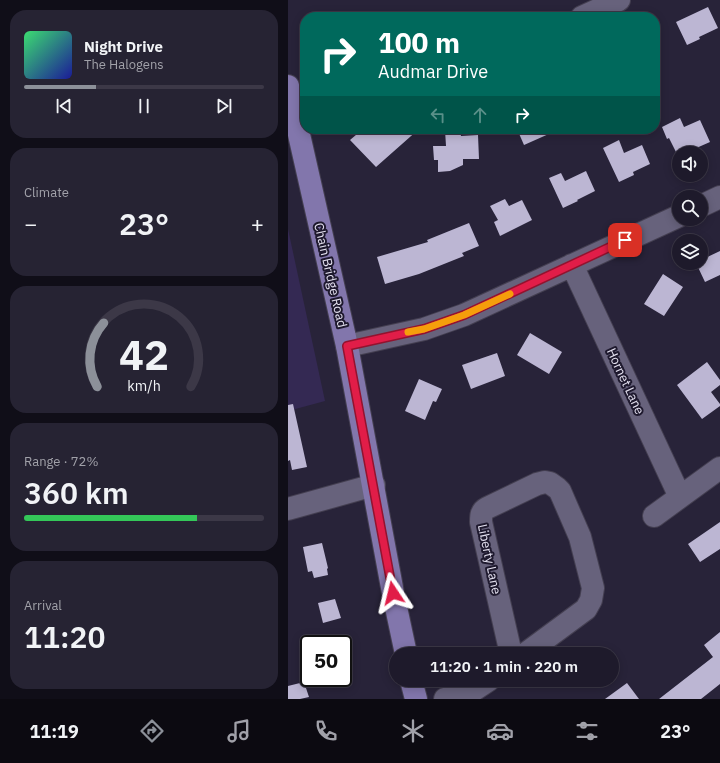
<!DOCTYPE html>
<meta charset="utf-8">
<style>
:root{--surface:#1e1a2b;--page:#262333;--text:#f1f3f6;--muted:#a1a1a9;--line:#3c3847;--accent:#8c9099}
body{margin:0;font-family:"IBM Plex Sans",sans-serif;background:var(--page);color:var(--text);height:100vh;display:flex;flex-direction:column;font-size:15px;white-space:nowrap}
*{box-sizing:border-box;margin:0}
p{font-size:13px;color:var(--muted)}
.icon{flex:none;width:22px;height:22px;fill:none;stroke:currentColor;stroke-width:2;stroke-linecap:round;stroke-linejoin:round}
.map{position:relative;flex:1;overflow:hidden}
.details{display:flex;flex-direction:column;gap:10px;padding:10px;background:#100e18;width:288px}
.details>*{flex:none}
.banner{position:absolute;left:12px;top:12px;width:360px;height:122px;border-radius:16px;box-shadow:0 2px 10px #0003,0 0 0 1px var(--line);background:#00695c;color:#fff;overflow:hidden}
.tools{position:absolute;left:384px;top:146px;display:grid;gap:8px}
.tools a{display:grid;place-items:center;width:36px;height:36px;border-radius:50%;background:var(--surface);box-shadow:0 2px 10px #0003,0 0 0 1px var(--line);font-size:20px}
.speed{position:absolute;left:12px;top:635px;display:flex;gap:8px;font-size:20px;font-weight:700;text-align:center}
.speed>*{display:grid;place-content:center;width:52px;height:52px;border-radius:50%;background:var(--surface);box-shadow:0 2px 10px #0003,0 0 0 1px var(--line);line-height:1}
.speed .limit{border:2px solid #111;border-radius:6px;background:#fff;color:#111}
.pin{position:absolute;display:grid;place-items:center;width:34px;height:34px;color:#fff;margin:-17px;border-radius:8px;box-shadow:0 2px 6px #0006}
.me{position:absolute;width:44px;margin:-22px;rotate:350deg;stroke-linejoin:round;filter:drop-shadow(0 0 3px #0008)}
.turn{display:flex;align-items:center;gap:14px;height:84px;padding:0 12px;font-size:18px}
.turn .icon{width:52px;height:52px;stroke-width:2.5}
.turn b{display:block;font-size:28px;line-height:34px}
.lanes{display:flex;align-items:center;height:38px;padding:0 12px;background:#0003;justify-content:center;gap:20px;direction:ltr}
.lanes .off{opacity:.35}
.big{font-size:30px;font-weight:600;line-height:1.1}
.details .tile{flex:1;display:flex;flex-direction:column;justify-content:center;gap:6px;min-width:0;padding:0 14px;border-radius:16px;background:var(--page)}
.details .dial{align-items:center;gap:0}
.dial svg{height:104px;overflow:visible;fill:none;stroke:var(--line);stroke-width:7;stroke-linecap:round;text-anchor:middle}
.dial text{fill:var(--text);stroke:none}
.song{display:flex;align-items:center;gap:12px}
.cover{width:48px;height:48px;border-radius:6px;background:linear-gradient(135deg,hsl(140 70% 55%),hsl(240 70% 35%))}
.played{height:4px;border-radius:2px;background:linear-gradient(90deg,var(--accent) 30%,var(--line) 30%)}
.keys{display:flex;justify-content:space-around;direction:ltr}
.heat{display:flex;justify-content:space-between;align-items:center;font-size:22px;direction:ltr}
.charge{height:6px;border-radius:3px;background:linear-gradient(90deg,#34c759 72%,var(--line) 0)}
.trip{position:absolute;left:101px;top:647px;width:230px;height:40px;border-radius:20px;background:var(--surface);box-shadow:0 2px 10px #0003,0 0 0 1px var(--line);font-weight:600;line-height:40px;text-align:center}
.tabs{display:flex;height:64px;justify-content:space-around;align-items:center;background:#0c0a11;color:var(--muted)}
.tabs .icon{width:28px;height:28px}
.tabs .active{color:var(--accent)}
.tabs b{font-size:18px;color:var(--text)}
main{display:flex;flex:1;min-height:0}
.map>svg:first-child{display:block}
.green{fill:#342953}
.building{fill:#bcb6d3}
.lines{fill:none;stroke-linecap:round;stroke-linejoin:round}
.minor-casing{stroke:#443f51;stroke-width:24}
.major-casing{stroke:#443f51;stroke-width:24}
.minor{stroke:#67627c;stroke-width:22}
.major{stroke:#8276ac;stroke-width:22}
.route-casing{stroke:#92132f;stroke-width:10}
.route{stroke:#e11d48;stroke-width:7}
.slow{stroke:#f59e0b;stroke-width:7}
.labels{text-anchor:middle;stroke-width:4;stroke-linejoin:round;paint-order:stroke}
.street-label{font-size:13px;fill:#e5e2f1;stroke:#1e192e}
</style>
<main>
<section class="details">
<div class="tile">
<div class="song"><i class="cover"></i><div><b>Night Drive</b><p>The Halogens</p></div></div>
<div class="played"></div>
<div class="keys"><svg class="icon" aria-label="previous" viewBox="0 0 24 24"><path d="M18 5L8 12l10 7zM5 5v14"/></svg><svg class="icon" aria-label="pause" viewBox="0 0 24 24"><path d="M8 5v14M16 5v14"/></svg><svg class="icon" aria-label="next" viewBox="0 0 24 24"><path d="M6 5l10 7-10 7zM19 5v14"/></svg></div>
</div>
<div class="tile"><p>Climate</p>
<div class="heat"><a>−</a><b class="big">23°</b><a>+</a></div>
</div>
<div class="tile dial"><svg viewBox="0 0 100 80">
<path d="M14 69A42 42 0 1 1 86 69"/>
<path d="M14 69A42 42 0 0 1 19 20" stroke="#8c9099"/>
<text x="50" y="56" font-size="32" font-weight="700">42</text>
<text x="50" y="72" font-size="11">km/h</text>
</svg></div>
<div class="tile"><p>Range · 72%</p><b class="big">360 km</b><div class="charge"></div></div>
<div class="tile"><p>Arrival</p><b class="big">11:20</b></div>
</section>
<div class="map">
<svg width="432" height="699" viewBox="0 0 432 699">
<rect width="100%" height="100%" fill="#282339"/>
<!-- green -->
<path class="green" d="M0 229 37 401 0 411Z"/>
<!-- building -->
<path class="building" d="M420 7 430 28 411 37 412 39 399 45 388 22Z
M392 118 396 127 412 120 422 142 397 153H391V156H390L381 138 379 139 374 127Z
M75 129H131L88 167 62 140Z
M229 129H272L236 145Z
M157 130H172L173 136 190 135 191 159H175V165L162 171 150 172V160H146L145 146H158Z
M331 140 336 153 354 145 362 164 345 172 346 175 331 182 315 148Z
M298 171 307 191 289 200 290 201 275 208 261 178 273 173 277 181Z
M217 199 221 206 234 200 244 220 212 236 206 222 210 220 202 206Z
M181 223 191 246 174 253 176 256 131 274 97 284 89 257 140 242 139 240Z
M432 251V275L417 282 408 263H413V260Z
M375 274 395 287 376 316 356 304Z
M242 333 274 352 261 374 229 355Z
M209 353 217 376 183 389 174 365Z
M419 362 432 380V385L423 392 432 404V406L414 419 389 385Z
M131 379 154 389 148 402 145 401 137 420 117 411Z
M5 404 19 467 4 470 2 460 0 461V405Z
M432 522V549L412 562 400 544Z
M34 543 40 568 39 569 40 575 26 578 24 571 20 572 15 547Z
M47 599 53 618 35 623 30 603Z
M432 632V684L413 699H371L425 657 416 645Z
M16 682 21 697 12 699H0V686Z
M339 683 351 699H317Z"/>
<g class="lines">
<defs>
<path id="minor" d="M294 17 331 0
M413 206 432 197
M284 265 392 497
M59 346 136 329 176 315 391 216
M0 509 86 485
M366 516 432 468
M223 654 193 522C193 516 193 511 199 508L249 484 257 482 262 483 269 488 272 491 292 537 305 588 303 600 298 609 237 654
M157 699 186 690 201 680"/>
<path id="major" d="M0 86 59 346 105 593 118 654
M123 680 128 699"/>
</defs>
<!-- minor casing -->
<use href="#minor" class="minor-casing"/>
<!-- major casing -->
<use href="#major" class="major-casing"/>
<!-- minor -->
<use href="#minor" class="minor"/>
<!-- major -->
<use href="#major" class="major"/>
</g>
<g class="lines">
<defs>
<path id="route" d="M105 593 59 346 136 329 176 315 337 240"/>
</defs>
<!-- route casing -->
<use href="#route" class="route-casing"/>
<!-- route -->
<use href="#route" class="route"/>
<!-- slow -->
<path class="slow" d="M120 332 136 329 176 315 222 294"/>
</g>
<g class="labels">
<!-- street labels -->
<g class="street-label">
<text transform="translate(43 275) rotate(77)" y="5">Chain Bridge Road</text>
<text transform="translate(338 381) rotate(65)" y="5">Hornet Lane</text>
<text transform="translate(202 559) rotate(78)" y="5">Liberty Lane</text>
</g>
</g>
</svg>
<div class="tools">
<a><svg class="icon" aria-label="sound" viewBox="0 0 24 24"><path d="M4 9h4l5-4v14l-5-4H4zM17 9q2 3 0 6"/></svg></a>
<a><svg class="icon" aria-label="search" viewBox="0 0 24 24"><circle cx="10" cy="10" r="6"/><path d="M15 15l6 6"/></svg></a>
<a><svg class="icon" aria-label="layers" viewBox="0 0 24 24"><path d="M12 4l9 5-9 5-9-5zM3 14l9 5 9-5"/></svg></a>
</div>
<div class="speed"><div class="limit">50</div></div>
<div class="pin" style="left:337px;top:240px;background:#d93025"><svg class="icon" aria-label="arrive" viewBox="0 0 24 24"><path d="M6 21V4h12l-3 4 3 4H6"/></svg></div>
<svg class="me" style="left:105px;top:593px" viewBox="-20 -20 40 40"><path d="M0-17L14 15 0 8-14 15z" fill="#e11d48" stroke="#fff" stroke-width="4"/></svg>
<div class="trip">11:20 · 1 min · 220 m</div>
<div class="banner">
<div class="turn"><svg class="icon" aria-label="right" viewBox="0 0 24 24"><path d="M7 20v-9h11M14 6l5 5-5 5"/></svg><div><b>100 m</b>Audmar Drive</div></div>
<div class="lanes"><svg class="icon off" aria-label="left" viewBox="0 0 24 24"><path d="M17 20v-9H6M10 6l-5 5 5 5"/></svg><svg class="icon off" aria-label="ahead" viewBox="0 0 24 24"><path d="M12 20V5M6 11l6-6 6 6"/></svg><svg class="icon" aria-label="right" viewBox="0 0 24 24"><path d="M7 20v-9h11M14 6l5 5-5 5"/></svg></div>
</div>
</div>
</main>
<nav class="tabs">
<b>11:19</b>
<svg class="icon active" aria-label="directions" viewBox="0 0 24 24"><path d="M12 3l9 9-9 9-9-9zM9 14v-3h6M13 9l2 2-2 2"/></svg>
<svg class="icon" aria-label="music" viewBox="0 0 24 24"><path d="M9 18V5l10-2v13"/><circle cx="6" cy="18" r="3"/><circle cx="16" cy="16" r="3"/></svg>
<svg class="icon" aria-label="phone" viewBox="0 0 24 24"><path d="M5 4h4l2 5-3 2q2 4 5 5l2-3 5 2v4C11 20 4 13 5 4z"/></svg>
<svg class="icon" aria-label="climate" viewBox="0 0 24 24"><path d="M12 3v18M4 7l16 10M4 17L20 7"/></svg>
<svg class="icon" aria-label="car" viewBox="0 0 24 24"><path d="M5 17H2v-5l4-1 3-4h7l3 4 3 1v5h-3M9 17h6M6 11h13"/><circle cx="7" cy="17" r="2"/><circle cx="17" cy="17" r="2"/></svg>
<svg class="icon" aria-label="filters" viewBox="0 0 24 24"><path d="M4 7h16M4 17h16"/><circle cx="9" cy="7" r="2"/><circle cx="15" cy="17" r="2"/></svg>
<b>23°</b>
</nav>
